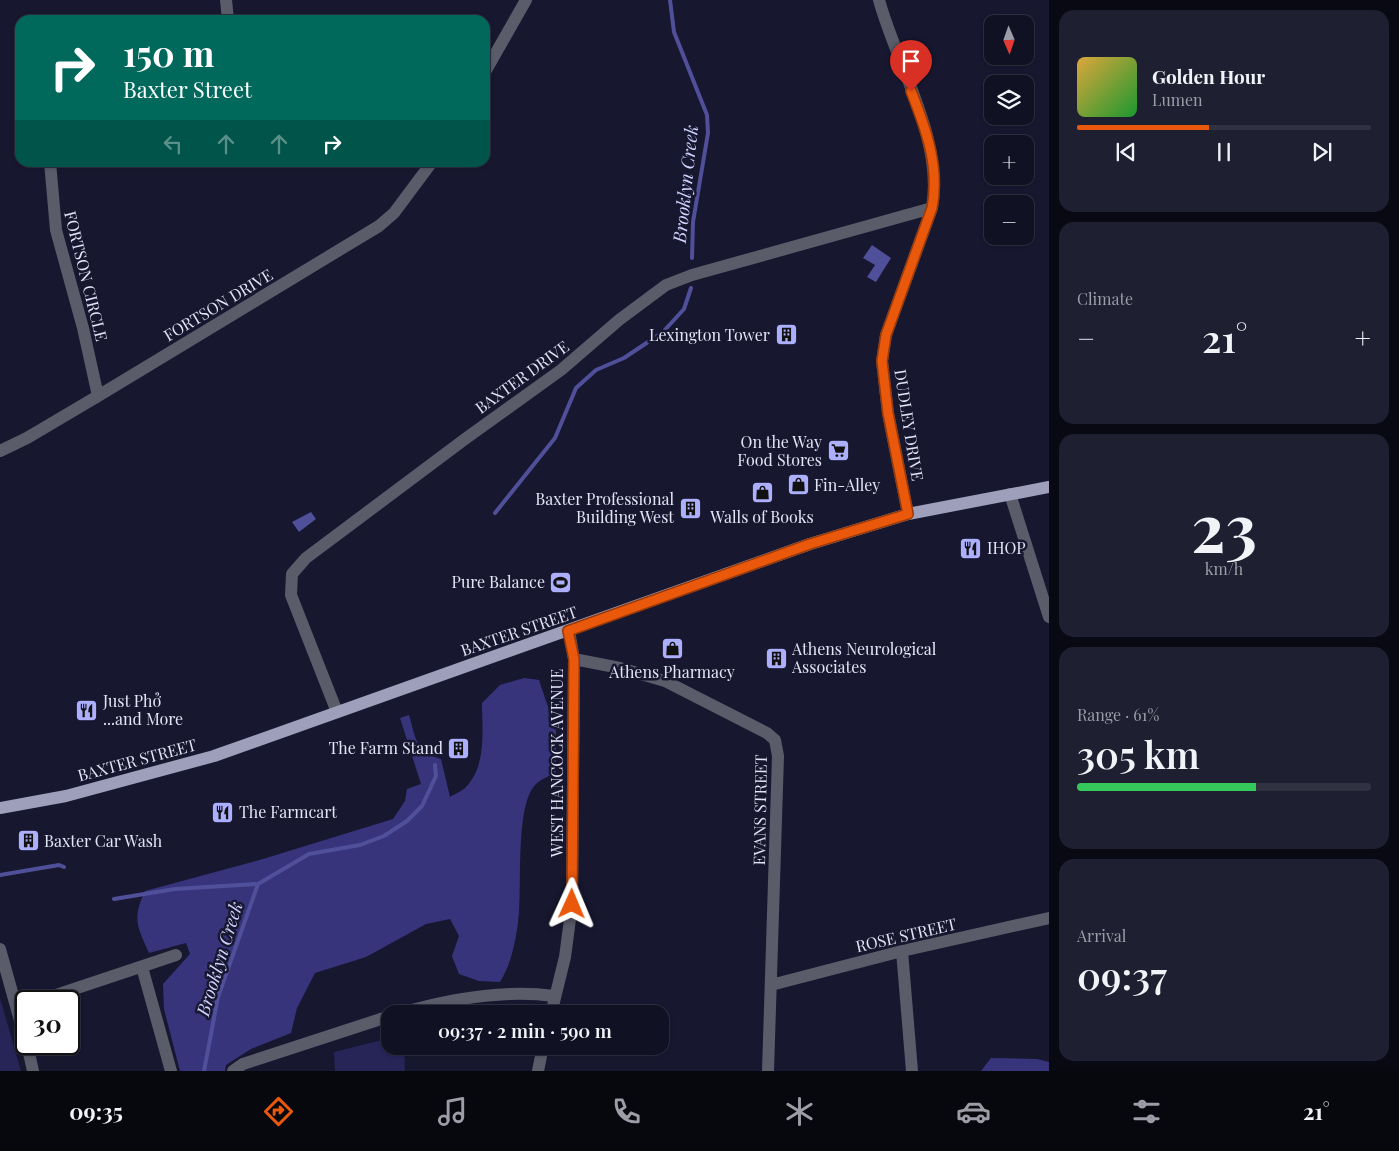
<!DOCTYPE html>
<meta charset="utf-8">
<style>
:root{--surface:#111124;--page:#1e1f31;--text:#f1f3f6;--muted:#9c9da6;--line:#303141;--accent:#ea580c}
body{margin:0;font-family:"Playfair Display",serif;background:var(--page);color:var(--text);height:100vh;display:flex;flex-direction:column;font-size:19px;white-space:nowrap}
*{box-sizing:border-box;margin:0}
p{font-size:16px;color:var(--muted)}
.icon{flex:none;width:28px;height:28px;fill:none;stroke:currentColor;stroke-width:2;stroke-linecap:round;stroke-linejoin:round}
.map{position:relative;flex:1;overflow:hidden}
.drawer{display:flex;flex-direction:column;gap:10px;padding:10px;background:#090914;width:350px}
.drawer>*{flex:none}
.top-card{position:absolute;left:15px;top:15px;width:475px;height:152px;border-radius:15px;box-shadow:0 1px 4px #0004,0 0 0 1px var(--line);background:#00695c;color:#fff;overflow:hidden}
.needle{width:32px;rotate:178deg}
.tools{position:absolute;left:984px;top:15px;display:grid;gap:10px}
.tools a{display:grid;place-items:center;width:50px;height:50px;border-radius:10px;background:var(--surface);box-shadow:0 1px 4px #0004,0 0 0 1px var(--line);font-size:25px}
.speed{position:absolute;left:15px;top:990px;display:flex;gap:10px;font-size:25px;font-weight:700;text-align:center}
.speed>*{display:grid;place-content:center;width:65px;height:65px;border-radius:50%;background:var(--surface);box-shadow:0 1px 4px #0004,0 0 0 1px var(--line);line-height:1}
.speed .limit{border:2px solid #111;border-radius:8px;background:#fff;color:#111}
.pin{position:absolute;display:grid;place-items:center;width:42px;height:42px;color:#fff;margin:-51px -21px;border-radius:50% 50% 50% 0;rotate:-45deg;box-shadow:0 0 5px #0007}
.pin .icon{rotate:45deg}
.me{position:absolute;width:55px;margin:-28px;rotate:1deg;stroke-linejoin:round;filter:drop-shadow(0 0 4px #0008)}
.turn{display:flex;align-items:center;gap:18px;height:105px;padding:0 25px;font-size:22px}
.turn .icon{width:65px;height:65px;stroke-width:2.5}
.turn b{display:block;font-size:35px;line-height:42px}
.lanes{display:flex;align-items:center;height:48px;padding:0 25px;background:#0003;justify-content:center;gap:25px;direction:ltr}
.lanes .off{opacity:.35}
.big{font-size:38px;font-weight:600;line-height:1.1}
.drawer .widget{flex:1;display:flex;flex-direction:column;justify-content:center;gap:8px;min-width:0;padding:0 18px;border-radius:15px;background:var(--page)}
.drawer .dial{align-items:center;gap:0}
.dial b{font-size:65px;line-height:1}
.song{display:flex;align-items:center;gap:15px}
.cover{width:60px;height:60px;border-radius:8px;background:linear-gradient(135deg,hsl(40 70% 55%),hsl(130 70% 35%))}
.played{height:5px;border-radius:2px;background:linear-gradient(90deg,var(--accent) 45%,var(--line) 45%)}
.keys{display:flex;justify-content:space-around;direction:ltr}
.heat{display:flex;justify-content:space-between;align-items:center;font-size:28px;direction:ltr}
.charge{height:8px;border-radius:4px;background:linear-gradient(90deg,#34c759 61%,var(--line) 0)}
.trip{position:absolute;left:381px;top:1005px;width:288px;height:50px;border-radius:15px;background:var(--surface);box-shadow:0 1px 4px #0004,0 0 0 1px var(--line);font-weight:600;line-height:50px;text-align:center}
.dock{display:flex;height:80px;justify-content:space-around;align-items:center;background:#07070e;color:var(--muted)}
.dock .icon{width:35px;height:35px}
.dock .active{color:var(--accent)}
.dock b{font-size:22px;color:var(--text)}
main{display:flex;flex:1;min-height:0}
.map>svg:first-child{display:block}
.green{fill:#272458}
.forest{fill:#38347c}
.water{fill:#504f99}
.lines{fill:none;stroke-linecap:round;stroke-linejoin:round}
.stream{stroke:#504f99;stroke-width:4}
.minor{stroke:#5b5c6a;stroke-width:12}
.major{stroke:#9d9fbb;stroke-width:12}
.route-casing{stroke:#983908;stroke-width:12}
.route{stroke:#ea580c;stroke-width:9}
.labels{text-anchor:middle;stroke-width:5;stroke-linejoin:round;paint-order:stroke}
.street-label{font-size:16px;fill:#e3e4f6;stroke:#171730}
.poi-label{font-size:16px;fill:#e3e4f6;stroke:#171730;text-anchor:start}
.water-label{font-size:18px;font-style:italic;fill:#cfd3fe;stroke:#171730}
</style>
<main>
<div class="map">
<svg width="1049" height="1071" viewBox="0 0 1049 1071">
<rect width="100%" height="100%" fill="#171730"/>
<!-- green -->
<path class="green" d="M0 998 21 1071H0Z
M390 1038V1046H404L405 1071H335L334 1052Z"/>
<!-- forest -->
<path class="forest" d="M524 678 539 680 556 731V772C550 776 541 779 536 784 514 805 523 893 518 923 515 944 511 964 500 982L479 981 459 974 452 956 459 936 450 919 426 924 366 957 315 973 297 1008 291 1033 251 1049 226 1065 225 1071H180L164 1009 163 984 190 954 186 943 149 953C137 926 132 919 145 891L263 859 393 819 405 801 407 789 421 784 400 718 409 715C416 739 415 751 441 759L450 797C455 794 462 791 466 787 487 765 482 730 482 703L500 685Z
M991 1058 1037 1059 1049 1062V1071H981Z"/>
<!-- water -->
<path class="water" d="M872 245 891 258 876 282 867 277 875 265 863 258Z
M311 512 316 519 299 532 292 522Z"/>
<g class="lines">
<!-- stream -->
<path class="stream" d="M670 0 674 32 707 115 708 133 693 222 692 258
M495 513 555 438 576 388 596 370 624 358 663 332 684 309 691 288
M0 875 59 865 64 867
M114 899 175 889 258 884 309 854 360 845 384 836 407 821 422 806 436 776 435 765
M204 1071 218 997 258 884"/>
<!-- minor -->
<path class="minor" d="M226 0 228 20
M879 0C897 66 944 139 932 208L886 335 882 361 888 413 908 514
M485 72 526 0
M50 162 56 230 83 328 98 396
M0 451 27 438 98 396 379 226 394 213 432 162
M1010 494 1049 617
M574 659 620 668 665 681 767 733 775 740 778 756 768 1071
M337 712 291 595 292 574 306 558 465 439 561 370 619 320 666 285 692 275 932 208
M0 949 26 1042
M902 951 912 1071
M142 967 171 1071
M771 985 902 951 1049 918
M38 1001 176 955
M398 1014C449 999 502 989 554 996
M551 1014 565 957 572 904 574 659 569 631
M27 1044 33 1071
M233 1071 243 1064 390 1016
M538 1071 543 1046"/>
<!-- major -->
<path class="major" d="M0 808 66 796 214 756 810 544 908 514 1049 487"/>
</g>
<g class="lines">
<defs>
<path id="route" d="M572 904 574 659 568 631 810 544 908 514 888 413 882 361 886 335 932 208C940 167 926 129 911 91"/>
</defs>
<!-- route casing -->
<use href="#route" class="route-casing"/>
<!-- route -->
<use href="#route" class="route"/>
</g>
<!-- icons -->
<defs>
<symbol id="building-square" viewBox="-11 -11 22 22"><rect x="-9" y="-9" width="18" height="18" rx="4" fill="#acaffb" stroke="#171730"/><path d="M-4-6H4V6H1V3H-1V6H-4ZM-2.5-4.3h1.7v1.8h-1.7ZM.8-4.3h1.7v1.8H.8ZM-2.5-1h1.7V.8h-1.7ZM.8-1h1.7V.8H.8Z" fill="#111"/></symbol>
<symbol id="supermarket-square" viewBox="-11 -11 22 22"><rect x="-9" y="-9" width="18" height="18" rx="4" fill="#acaffb" stroke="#171730"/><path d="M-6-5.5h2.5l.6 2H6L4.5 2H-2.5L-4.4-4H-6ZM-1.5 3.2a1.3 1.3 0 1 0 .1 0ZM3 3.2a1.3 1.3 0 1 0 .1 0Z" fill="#111"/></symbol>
<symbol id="shop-square" viewBox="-11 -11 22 22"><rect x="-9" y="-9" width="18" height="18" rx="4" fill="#acaffb" stroke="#171730"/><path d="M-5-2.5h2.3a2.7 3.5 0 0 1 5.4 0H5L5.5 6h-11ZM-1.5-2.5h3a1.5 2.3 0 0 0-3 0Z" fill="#111"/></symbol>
<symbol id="restaurant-square" viewBox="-11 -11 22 22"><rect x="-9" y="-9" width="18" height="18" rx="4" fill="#acaffb" stroke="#171730"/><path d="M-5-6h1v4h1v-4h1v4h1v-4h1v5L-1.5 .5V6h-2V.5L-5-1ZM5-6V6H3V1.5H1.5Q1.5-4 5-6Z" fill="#111"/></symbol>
<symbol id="stadium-square" viewBox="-11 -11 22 22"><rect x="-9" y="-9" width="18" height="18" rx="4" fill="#acaffb" stroke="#171730"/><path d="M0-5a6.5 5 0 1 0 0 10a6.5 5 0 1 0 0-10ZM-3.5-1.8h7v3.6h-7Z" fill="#111"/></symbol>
</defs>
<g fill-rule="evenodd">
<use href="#building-square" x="774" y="322" width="25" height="25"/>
<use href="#supermarket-square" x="826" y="438" width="25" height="25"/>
<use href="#shop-square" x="786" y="472" width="25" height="25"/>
<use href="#shop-square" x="750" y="480" width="25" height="25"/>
<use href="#building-square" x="678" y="496" width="25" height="25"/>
<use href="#restaurant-square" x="958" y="536" width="25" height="25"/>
<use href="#stadium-square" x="548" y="570" width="25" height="25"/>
<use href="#shop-square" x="660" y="636" width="25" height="25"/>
<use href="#building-square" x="764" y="646" width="25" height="25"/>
<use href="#restaurant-square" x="74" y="698" width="25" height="25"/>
<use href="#building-square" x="446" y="736" width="25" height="25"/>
<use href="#restaurant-square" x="210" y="800" width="25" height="25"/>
<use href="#building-square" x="16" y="828" width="25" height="25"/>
</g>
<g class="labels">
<!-- street labels -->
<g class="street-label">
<text transform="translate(86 276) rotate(76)" y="6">FORTSON CIRCLE</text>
<text transform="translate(218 305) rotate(-31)" y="6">FORTSON DRIVE</text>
<text transform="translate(522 377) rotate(-36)" y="6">BAXTER DRIVE</text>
<text transform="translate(909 425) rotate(81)" y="6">DUDLEY DRIVE</text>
<text transform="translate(519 631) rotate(-19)" y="6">BAXTER STREET</text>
<text transform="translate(137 760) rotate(-15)" y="6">BAXTER STREET</text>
<text transform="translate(557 763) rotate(-90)" y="6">WEST HANCOCK AVENUE</text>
<text transform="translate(760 810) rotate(-89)" y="6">EVANS STREET</text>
<text transform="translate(906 935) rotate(-13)" y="6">ROSE STREET</text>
</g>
<!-- poi labels -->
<g class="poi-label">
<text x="770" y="341" text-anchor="end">Lexington Tower</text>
<text x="822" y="448" text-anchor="end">On the Way<tspan x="822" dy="18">Food Stores</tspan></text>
<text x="814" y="491">Fin-Alley</text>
<text x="674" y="505" text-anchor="end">Baxter Professional<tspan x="674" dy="18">Building West</tspan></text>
<text x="762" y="523" text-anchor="middle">Walls of Books</text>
<text x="987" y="554">IHOP</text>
<text x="545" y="588" text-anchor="end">Pure Balance</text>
<text x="792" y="655">Athens Neurological<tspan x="792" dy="18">Associates</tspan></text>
<text x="672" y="678" text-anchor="middle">Athens Pharmacy</text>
<text x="103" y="707">Just Phở<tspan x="103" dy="18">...and More</tspan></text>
<text x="443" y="754" text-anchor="end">The Farm Stand</text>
<text x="239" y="818">The Farmcart</text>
<text x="44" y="847">Baxter Car Wash</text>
</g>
<!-- water labels -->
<g class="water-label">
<text transform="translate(686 184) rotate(-84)" y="6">Brooklyn Creek</text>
<text transform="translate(220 959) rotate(-73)" y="6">Brooklyn Creek</text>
</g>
</g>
</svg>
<div class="tools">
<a><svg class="needle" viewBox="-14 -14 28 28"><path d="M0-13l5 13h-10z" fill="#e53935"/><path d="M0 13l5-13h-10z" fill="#9c9da6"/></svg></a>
<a><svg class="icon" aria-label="layers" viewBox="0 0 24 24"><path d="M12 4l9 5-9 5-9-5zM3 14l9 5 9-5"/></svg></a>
<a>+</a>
<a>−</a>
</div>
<div class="speed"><div class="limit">30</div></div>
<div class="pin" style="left:911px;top:91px;background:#d93025"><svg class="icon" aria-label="arrive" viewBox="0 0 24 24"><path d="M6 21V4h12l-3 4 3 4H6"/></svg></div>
<svg class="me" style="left:572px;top:904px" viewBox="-20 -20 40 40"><path d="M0-17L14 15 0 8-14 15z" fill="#ea580c" stroke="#fff" stroke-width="4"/></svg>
<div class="trip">09:37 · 2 min · 590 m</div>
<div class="top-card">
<div class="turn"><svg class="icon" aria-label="right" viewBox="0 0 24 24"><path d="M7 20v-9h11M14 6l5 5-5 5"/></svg><div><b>150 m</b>Baxter Street</div></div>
<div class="lanes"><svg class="icon off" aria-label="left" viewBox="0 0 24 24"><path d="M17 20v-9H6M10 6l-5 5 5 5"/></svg><svg class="icon off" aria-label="ahead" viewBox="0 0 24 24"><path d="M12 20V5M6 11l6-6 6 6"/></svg><svg class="icon off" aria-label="ahead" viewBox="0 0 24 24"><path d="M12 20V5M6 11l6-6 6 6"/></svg><svg class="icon" aria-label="right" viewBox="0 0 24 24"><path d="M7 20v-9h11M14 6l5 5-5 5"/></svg></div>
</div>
</div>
<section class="drawer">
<div class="widget">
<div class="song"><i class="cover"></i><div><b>Golden Hour</b><p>Lumen</p></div></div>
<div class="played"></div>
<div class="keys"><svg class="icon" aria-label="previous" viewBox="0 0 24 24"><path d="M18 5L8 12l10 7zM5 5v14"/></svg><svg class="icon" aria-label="pause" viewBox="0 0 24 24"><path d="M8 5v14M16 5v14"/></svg><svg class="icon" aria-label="next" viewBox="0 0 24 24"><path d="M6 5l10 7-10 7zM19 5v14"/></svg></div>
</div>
<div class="widget"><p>Climate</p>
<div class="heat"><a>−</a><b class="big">21°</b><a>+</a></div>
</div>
<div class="widget dial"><b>23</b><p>km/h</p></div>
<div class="widget"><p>Range · 61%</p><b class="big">305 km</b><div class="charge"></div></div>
<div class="widget"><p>Arrival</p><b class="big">09:37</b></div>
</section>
</main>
<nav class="dock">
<b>09:35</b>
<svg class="icon active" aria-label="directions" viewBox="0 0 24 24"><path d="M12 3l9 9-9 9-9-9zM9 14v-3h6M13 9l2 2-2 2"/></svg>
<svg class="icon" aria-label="music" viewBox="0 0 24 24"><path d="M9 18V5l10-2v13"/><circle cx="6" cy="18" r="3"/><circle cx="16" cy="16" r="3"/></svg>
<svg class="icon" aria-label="phone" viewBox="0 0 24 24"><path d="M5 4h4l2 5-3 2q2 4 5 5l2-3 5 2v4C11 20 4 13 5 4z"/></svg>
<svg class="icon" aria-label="climate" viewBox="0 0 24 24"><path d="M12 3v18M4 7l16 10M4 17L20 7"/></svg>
<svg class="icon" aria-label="car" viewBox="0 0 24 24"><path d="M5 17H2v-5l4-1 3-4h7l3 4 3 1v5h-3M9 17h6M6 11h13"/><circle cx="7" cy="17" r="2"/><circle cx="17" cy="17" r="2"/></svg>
<svg class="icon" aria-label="filters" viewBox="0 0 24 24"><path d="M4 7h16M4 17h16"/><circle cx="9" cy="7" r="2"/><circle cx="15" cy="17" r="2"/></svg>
<b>21°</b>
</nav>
